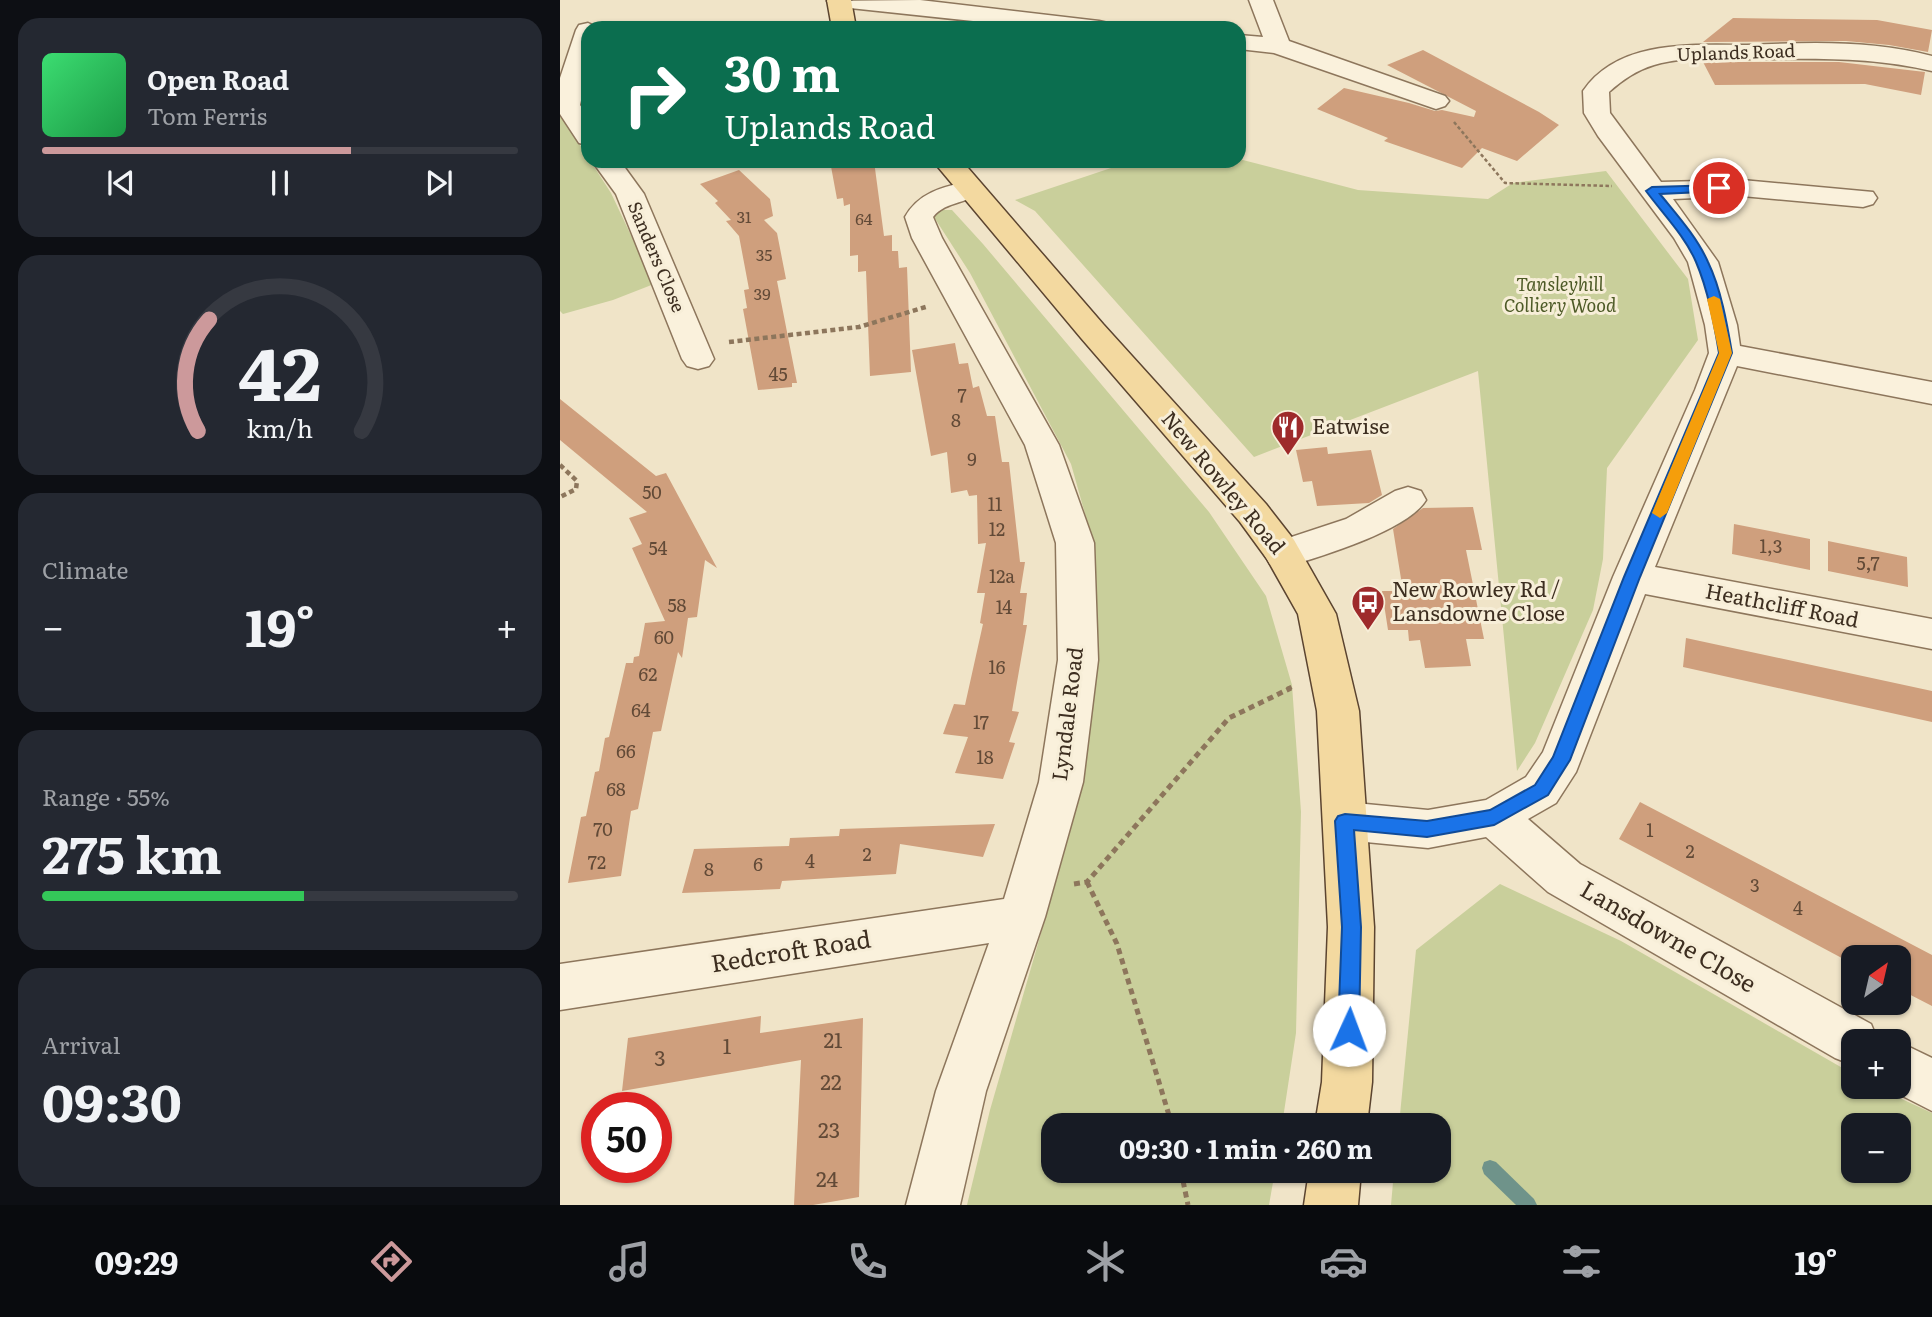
<!DOCTYPE html>
<meta charset="utf-8">
<style>
:root{--surface:#171b24;--page:#242831;--text:#f1f3f6;--muted:#9ea1a6;--line:#363941;--accent:#cc999b}
body{margin:0;font-family:Literata,serif;background:var(--page);color:var(--text);height:100vh;display:flex;flex-direction:column;font-size:26px;white-space:nowrap}
*{box-sizing:border-box;margin:0}
p{font-size:23px;color:var(--muted)}
.icon{flex:none;width:38px;height:38px;fill:none;stroke:currentColor;stroke-width:2;stroke-linecap:round;stroke-linejoin:round}
.map{position:relative;flex:1;overflow:hidden}
.details{display:flex;flex-direction:column;gap:18px;padding:18px;background:#0d0f14;width:560px}
.details>*{flex:none}
.top-card{position:absolute;left:21px;top:21px;width:665px;height:147px;border-radius:21px;box-shadow:0 2px 5px #0004;background:#0b6e4f;color:#fff;overflow:hidden}
.needle{width:46px;rotate:34deg}
.controls{position:absolute;left:1281px;top:945px;display:grid;gap:14px}
.controls a{display:grid;place-items:center;width:70px;height:70px;border-radius:14px;background:var(--surface);box-shadow:0 2px 5px #0004;font-size:35px}
.speed{position:absolute;left:21px;top:1092px;display:flex;gap:14px;font-size:35px;font-weight:700;text-align:center}
.speed>*{display:grid;place-content:center;width:91px;height:91px;border-radius:50%;background:var(--surface);box-shadow:0 2px 5px #0004;line-height:1}
.speed .limit{border:10px solid #d22;background:#fff;color:#111}
.pin{position:absolute;display:grid;place-items:center;width:60px;height:60px;color:#fff;margin:-30px;border:4px solid #fff;border-radius:50%;box-shadow:0 2px 7px #0007}
.me{position:absolute;width:77px;margin:-38px;rotate:2deg;stroke-linejoin:round;filter:drop-shadow(0 0 5px #0008)}
.turn{display:flex;align-items:center;gap:24px;height:147px;padding:0 28px;font-size:32px}
.turn .icon{width:91px;height:91px;stroke-width:2.5}
.turn b{display:block;font-size:49px;line-height:60px}
.big{font-size:52px;font-weight:700;line-height:1.1}
.details .tile{flex:1;display:flex;flex-direction:column;justify-content:center;gap:10px;min-width:0;padding:0 24px;border-radius:21px;background:var(--page)}
.details .dial{align-items:center;gap:0}
.dial svg{height:182px;overflow:visible;fill:none;stroke:var(--line);stroke-width:7;stroke-linecap:round;text-anchor:middle}
.dial text{fill:var(--text);stroke:none}
.song{display:flex;align-items:center;gap:21px}
.cover{width:84px;height:84px;border-radius:10px;background:linear-gradient(135deg,hsl(140 70% 55%),hsl(140 70% 35%))}
.played{height:7px;border-radius:4px;background:linear-gradient(90deg,var(--accent) 65%,var(--line) 65%)}
.keys{display:flex;justify-content:space-around;direction:ltr}
.heat{display:flex;justify-content:space-between;align-items:center;font-size:38px;direction:ltr}
.charge{height:10px;border-radius:5px;background:linear-gradient(90deg,#34c759 55%,var(--line) 0)}
.trip{position:absolute;left:481px;top:1113px;width:410px;height:70px;border-radius:21px;background:var(--surface);box-shadow:0 2px 5px #0004;font-weight:700;line-height:70px;text-align:center}
.dock{display:flex;height:112px;justify-content:space-around;align-items:center;background:#090b0e;color:var(--muted)}
.dock .icon{width:49px;height:49px}
.dock .active{color:var(--accent)}
.dock b{font-size:32px;color:var(--text)}
main{display:flex;flex:1;min-height:0}
.map>svg:first-child{display:block}
.green{fill:#c9cf9b;fill-rule:evenodd}
.lines{fill:none;stroke-linecap:round;stroke-linejoin:round}
.stream{fill:#6f938a;fill-rule:evenodd}
.building{fill:#cf9f7d}
.minor-casing{stroke:#8d765c;stroke-width:3}
.major-casing{stroke:#5b4430;stroke-width:3}
.path-far2{stroke:#8d765c;stroke-width:2.5;stroke-dasharray:3.5 2.5;stroke-linecap:butt}
.path-far1{stroke:#8d765c;stroke-width:4.5;stroke-dasharray:5 3.5;stroke-linecap:butt}
.path{stroke:#8d765c;stroke-width:5;stroke-dasharray:6 4.5;stroke-linecap:butt}
.minor{fill:#faf1dc;fill-rule:evenodd}
.major{fill:#f3d9a0;fill-rule:evenodd}
.route{fill:#1a73e8;stroke:#114b97;stroke-width:2}
.slow{fill:#f59e0b}
.labels{text-anchor:middle;stroke-width:6;stroke-linejoin:round;paint-order:stroke}
.far-number-label{font-size:16px;fill:#624a37}
.far-street-label{font-size:18px;fill:#3d2e20;stroke:#f7eed8}
.far-park-label{font-size:18px;font-style:italic;fill:#4d5a26;stroke:#f7eed8}
.number-label{font-size:18px;fill:#624a37}
.poi-label{font-size:21px;fill:#3d2e20;stroke:#f7eed8;text-anchor:start}
.street-label{font-size:21px;fill:#3d2e20;stroke:#f7eed8}
.near-number-label{font-size:21px;fill:#624a37}
.near-street-label{font-size:24px;fill:#3d2e20;stroke:#f7eed8}
</style>
<main>
<section class="details">
<div class="tile">
<div class="song"><i class="cover"></i><div><b>Open Road</b><p>Tom Ferris</p></div></div>
<div class="played"></div>
<div class="keys"><svg class="icon" aria-label="previous" viewBox="0 0 24 24"><path d="M18 5L8 12l10 7zM5 5v14"/></svg><svg class="icon" aria-label="pause" viewBox="0 0 24 24"><path d="M8 5v14M16 5v14"/></svg><svg class="icon" aria-label="next" viewBox="0 0 24 24"><path d="M6 5l10 7-10 7zM19 5v14"/></svg></div>
</div>
<div class="tile dial"><svg viewBox="0 0 100 80">
<path d="M14 69A42 42 0 1 1 86 69"/>
<path d="M14 69A42 42 0 0 1 19 20" stroke="#cc999b"/>
<text x="50" y="56" font-size="32" font-weight="700">42</text>
<text x="50" y="72" font-size="11">km/h</text>
</svg></div>
<div class="tile"><p>Climate</p>
<div class="heat"><a>−</a><b class="big">19°</b><a>+</a></div>
</div>
<div class="tile"><p>Range · 55%</p><b class="big">275 km</b><div class="charge"></div></div>
<div class="tile"><p>Arrival</p><b class="big">09:30</b></div>
</section>
<div class="map">
<svg width="1372" height="1205" viewBox="0 0 1372 1205">
<rect width="100%" height="100%" fill="#f0e4c8"/>
<!-- green -->
<path class="green" d="M0 114 51 193 94 284 53 300 3 314 0 311Z
M679 159 798 190 928 199 953 183 1046 171 1128 279 1138 340 1047 468 1043 559 1033 610 975 743 957 771 918 371 694 457 475 211 455 200 572 161Z
M382 210H392L423 244 649 512 706 596 732 685 741 812 736 1033 722 1125H494V1171H715L709 1205H407L430 1110 503 857 537 656 533 542 511 464 410 273 372 214Z
M940 884 1061 941 1293 1074V1087H1316L1372 1113V1205H831L834 1171H878V1125H839L856 950ZM1339 1125V1171H1293V1125Z"/>
<g class="lines">
<!-- stream -->
<path class="stream" d="M930 1160 936 1162 974 1199 977 1205H956L924 1174 922 1168 924 1162Z"/>
</g>
<!-- building -->
<path class="building" d="M1173 18 1317 20 1372 30 1368 52 1329 45 1286 41 1143 42Z
M863 50 979 112 999 125 957 161 922 148 902 168 824 141 828 138 757 109 784 88 849 103 875 111 882 110 914 117 916 111 827 65Z
M1143 62H1279L1365 72 1361 95 1305 84 1155 85Z
M270 161H314L324 236 332 235V251H338L339 268 347 267 351 372 310 376 306 271 298 272V255L290 256V204L284 206 283 198 277 199Z
M179 170 210 199 213 216 204 220 217 233 226 279 217 281 237 383H232V387L198 390 183 309 187 308 184 290 189 289 179 236 166 221 171 220 155 203 158 201 140 184Z
M395 343 399 364 408 363 413 388 419 386 427 416H435L442 462H449L460 562H465L460 593H467L463 625H467L452 711 459 712 449 742 455 743 443 779 395 773 408 737 383 734 394 704 405 705 423 624 420 623 425 593H417L426 543 418 544 417 495 409 496 407 490 391 493 387 452 371 456 352 350Z
M0 399 96 476 106 473 157 568 145 560 137 617 128 618 122 658 118 652 101 731 93 732 78 809 71 811 61 876 8 883 21 817 26 816 35 772 39 771 45 738 49 737 66 663H73L74 657 79 656 85 623 105 621 72 548 82 544 69 518 87 512 0 440Z
M767 447 768 454 811 450 822 495 809 503 757 506 752 481 743 482 736 450Z
M913 507 922 550H906L924 639H906L911 666 865 668 860 640 849 641 848 630H828L822 591H843L833 529 863 508Z
M1174 524 1250 539V570L1172 554Z
M1268 541 1347 557 1348 587 1268 571Z
M1126 638 1372 691V722L1123 667Z
M1080 802 1372 955V1006L1339 989V957H1293V964L1059 839Z
M435 824 423 857 340 844 336 874 222 881 220 889 122 893 134 849 229 846 230 838 279 836 280 829Z
M201 1016 200 1033 303 1018 299 1197 253 1205H234L241 1060 62 1091 68 1038Z"/>
<g class="lines">
<defs>
<path id="minor" d="M360 0 539 21 548 23 551 28H478L271 6 267 1Z
M689 0H713L729 41 885 96 889 101 885 106 876 109 714 53 679 49V35L703 37Z
M28 23 39 28H28V69L20 105 28 117V145L19 143 0 114V78L16 30 19 25Z
M1256 43C1296 43 1334 46 1372 56V71C1309 56 1249 59 1185 59 1155 60 1123 56 1094 65 1077 70 1062 80 1049 92L1050 113 1101 182 1182 180 1313 192 1317 198 1313 204 1303 207 1182 196 1113 199 1158 262 1177 325 1180 346 1372 382V404L1177 366 1095 567 1372 619V649L1085 594 1016 772 996 803 968 819 1020 864 1311 1024 1318 1041H1293V1065L1275 1058 988 892 926 837 868 848 785 840 769 834 763 821 769 808 785 802 868 810 926 800 966 777 983 752 1053 577 1135 390 1149 353 1145 325 1128 262 1114 238 1038 136 1024 113 1023 91C1059 39 1132 45 1187 45 1210 44 1233 43 1256 43Z
M32 161H60L84 194 154 359 149 366 138 369 127 366 122 359 56 194Z
M409 181 419 183 423 189C412 204 386 200 373 217L382 238 499 445 534 543 538 660 523 782 485 917 426 1091 400 1205H346L376 1091 429 943 0 1010V964L444 899 479 782 498 660 496 543 465 445 352 238 345 217C359 192 383 187 409 181Z
M848 487 861 491 866 500C848 531 758 557 723 568L710 564 704 554 710 544 786 519 835 491Z
M1339 1042 1372 1058V1111L1325 1087H1339Z"/>
<path id="major" d="M267 0H291L296 28H272Z
M373 161H402L543 324 706 504 734 540 776 614 799 711 814 927 812 1082 807 1125H755L762 1082 768 927 757 711 738 614 707 559 680 522 521 338Z
M749 1171H801L798 1205H744Z"/>
</defs>
<!-- minor casing -->
<use href="#minor" class="minor-casing"/>
<!-- major casing -->
<use href="#major" class="major-casing"/>
<!-- path-far2 -->
<path class="path-far2" d="M894 122 945 183 1052 186"/>
<!-- path-far1 -->
<path class="path-far1" d="M169 342 299 327 369 306
M0 465 17 481 16 489 0 497
M727 689 734 686"/>
<!-- path -->
<path class="path" d="M527 882 557 944 612 1125
M514 884 527 882 669 718 731 688
M621 1171 628 1205"/>
<!-- minor -->
<use href="#minor" class="minor"/>
<!-- major -->
<use href="#major" class="major"/>
</g>
<!-- route -->
<path class="route" d="M1159 185 1163 186V191L1100 194C1117 215 1137 237 1148 262 1161 289 1167 323 1172 353L1080 577 1010 760 988 795 934 825 867 837 794 830 801 927 799 1030 796 1037 789 1040 781 1037 778 1030 782 927 775 821 778 816 785 814 867 821 930 810 975 785 993 757 1064 577 1159 353C1154 323 1148 290 1136 262 1125 236 1103 214 1086 191L1092 187Z"/>
<!-- slow -->
<path class="slow" d="M1154 296 1160 299 1172 353 1107 513 1100 518 1092 513 1159 353 1147 299Z"/>
<!-- icons -->
<defs>
<symbol id="restaurant-pin" viewBox="-11 -11 22 30"><path d="M0 17L-7.5 6A9.5 9.5 0 1 1 7.5 6Z" fill="#9e2a2b" stroke="#f7eed8"/><path d="M-5-6h1v4h1v-4h1v4h1v-4h1v5L-1.5 .5V6h-2V.5L-5-1ZM5-6V6H3V1.5H1.5Q1.5-4 5-6Z" fill="#fff"/></symbol>
<symbol id="bus-pin" viewBox="-11 -11 22 30"><path d="M0 17L-7.5 6A9.5 9.5 0 1 1 7.5 6Z" fill="#9e2a2b" stroke="#f7eed8"/><path d="M-5-6H5V4H4V6H2V4H-2V6H-4V4H-5ZM-3.5-4V0h7V-4ZM-3.5 1.2v1.5H-2V1.2ZM2 1.2v1.5H3.5V1.2Z" fill="#fff"/></symbol>
</defs>
<g fill-rule="evenodd">
<use href="#restaurant-pin" x="709" y="408" width="38" height="52"/>
<use href="#bus-pin" x="789" y="583" width="38" height="52"/>
</g>
<g class="labels">
<!-- far-number labels -->
<g class="far-number-label">
<text x="184" y="223">31</text>
<text x="304" y="225">64</text>
<text x="204" y="261">35</text>
<text x="202" y="300">39</text>
</g>
<!-- far-street labels -->
<g class="far-street-label">
<text transform="translate(1176 53) rotate(-2)" y="6">Uplands Road</text>
<text transform="translate(96 257) rotate(67)" y="6">Sanders Close</text>
</g>
<!-- far-park labels -->
<g class="far-park-label">
<text x="1000" y="291">Tansleyhill<tspan x="1000" dy="21">Colliery Wood</tspan></text>
</g>
<!-- number labels -->
<g class="number-label">
<text x="218" y="381">45</text>
<text x="402" y="402">7</text>
<text x="396" y="427">8</text>
<text x="412" y="466">9</text>
<text x="92" y="499">50</text>
<text x="435" y="511">11</text>
<text x="437" y="536">12</text>
<text x="1211" y="553">1,3</text>
<text x="98" y="555">54</text>
<text x="1308" y="570">5,7</text>
<text x="442" y="583">12a</text>
<text x="117" y="612">58</text>
<text x="444" y="614">14</text>
<text x="104" y="644">60</text>
<text x="437" y="674">16</text>
<text x="88" y="681">62</text>
<text x="81" y="717">64</text>
<text x="421" y="729">17</text>
<text x="66" y="758">66</text>
<text x="425" y="764">18</text>
<text x="56" y="796">68</text>
<text x="43" y="836">70</text>
<text x="1090" y="837">1</text>
<text x="1130" y="858">2</text>
<text x="307" y="861">2</text>
<text x="250" y="868">4</text>
<text x="37" y="869">72</text>
<text x="198" y="871">6</text>
<text x="149" y="876">8</text>
<text x="1195" y="892">3</text>
<text x="1238" y="915">4</text>
</g>
<!-- poi labels -->
<g class="poi-label">
<text x="752" y="434">Eatwise</text>
<text x="832" y="597">New Rowley Rd /<tspan x="832" dy="24">Lansdowne Close</tspan></text>
</g>
<!-- street labels -->
<g class="street-label">
<text transform="translate(663 483) rotate(50)" y="7">New Rowley Road</text>
<text transform="translate(1222 606) rotate(11)" y="7">Heathcliff Road</text>
<text transform="translate(508 714) rotate(-83)" y="7">Lyndale Road</text>
</g>
<!-- near-number labels -->
<g class="near-number-label">
<text x="273" y="1048">21</text>
<text x="167" y="1054">1</text>
<text x="100" y="1066">3</text>
<text x="271" y="1090">22</text>
<text x="269" y="1138">23</text>
<text x="267" y="1187">24</text>
</g>
<!-- near-street labels -->
<g class="near-street-label">
<text transform="translate(1108 937) rotate(30)" y="8">Lansdowne Close</text>
<text transform="translate(231 952) rotate(-9)" y="8">Redcroft Road</text>
</g>
</g>
</svg>
<div class="controls">
<a><svg class="needle" viewBox="-14 -14 28 28"><path d="M0-13l5 13h-10z" fill="#e53935"/><path d="M0 13l5-13h-10z" fill="#9ea1a6"/></svg></a>
<a>+</a>
<a>−</a>
</div>
<div class="speed"><div class="limit">50</div></div>
<div class="pin" style="left:1159px;top:188px;background:#d93025"><svg class="icon" aria-label="arrive" viewBox="0 0 24 24"><path d="M6 21V4h12l-3 4 3 4H6"/></svg></div>
<svg class="me" style="left:789px;top:1030px" viewBox="-20 -20 40 40"><circle r="19" fill="#fff"/><path d="M0-13L10 11 0 6-10 11z" fill="#1a73e8"/></svg>
<div class="trip">09:30 · 1 min · 260 m</div>
<div class="top-card">
<div class="turn"><svg class="icon" aria-label="right" viewBox="0 0 24 24"><path d="M7 20v-9h11M14 6l5 5-5 5"/></svg><div><b>30 m</b>Uplands Road</div></div>
</div>
</div>
</main>
<nav class="dock">
<b>09:29</b>
<svg class="icon active" aria-label="directions" viewBox="0 0 24 24"><path d="M12 3l9 9-9 9-9-9zM9 14v-3h6M13 9l2 2-2 2"/></svg>
<svg class="icon" aria-label="music" viewBox="0 0 24 24"><path d="M9 18V5l10-2v13"/><circle cx="6" cy="18" r="3"/><circle cx="16" cy="16" r="3"/></svg>
<svg class="icon" aria-label="phone" viewBox="0 0 24 24"><path d="M5 4h4l2 5-3 2q2 4 5 5l2-3 5 2v4C11 20 4 13 5 4z"/></svg>
<svg class="icon" aria-label="climate" viewBox="0 0 24 24"><path d="M12 3v18M4 7l16 10M4 17L20 7"/></svg>
<svg class="icon" aria-label="car" viewBox="0 0 24 24"><path d="M5 17H2v-5l4-1 3-4h7l3 4 3 1v5h-3M9 17h6M6 11h13"/><circle cx="7" cy="17" r="2"/><circle cx="17" cy="17" r="2"/></svg>
<svg class="icon" aria-label="filters" viewBox="0 0 24 24"><path d="M4 7h16M4 17h16"/><circle cx="9" cy="7" r="2"/><circle cx="15" cy="17" r="2"/></svg>
<b>19°</b>
</nav>
